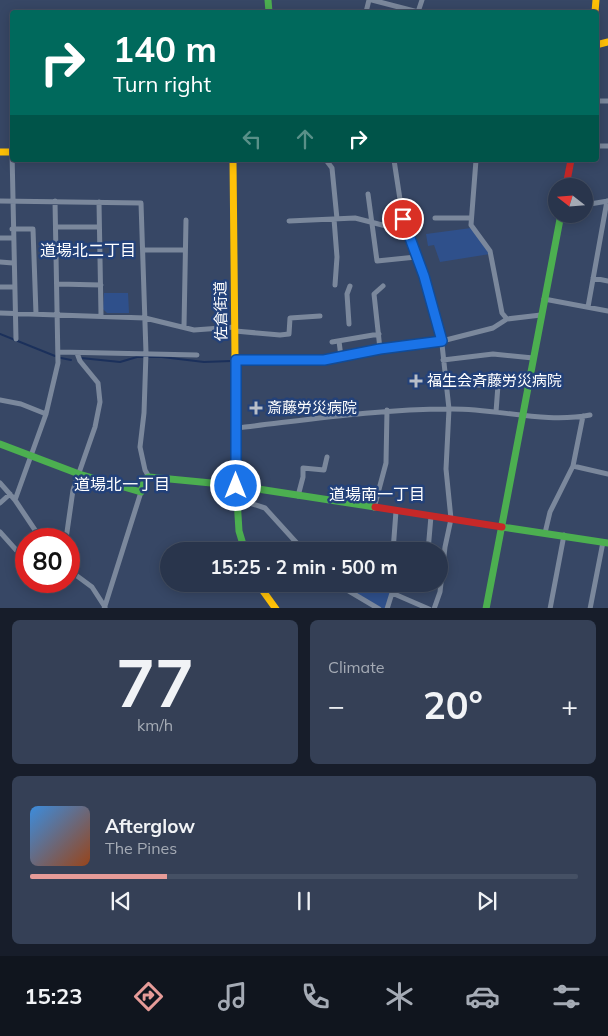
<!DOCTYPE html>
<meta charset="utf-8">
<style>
:root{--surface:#29354c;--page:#354056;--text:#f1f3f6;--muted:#a5abb5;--line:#455064;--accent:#e69b98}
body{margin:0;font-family:Mulish,"Noto Sans JP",sans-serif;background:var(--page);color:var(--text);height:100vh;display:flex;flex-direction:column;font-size:19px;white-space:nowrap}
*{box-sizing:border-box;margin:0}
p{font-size:16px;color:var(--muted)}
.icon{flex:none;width:28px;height:28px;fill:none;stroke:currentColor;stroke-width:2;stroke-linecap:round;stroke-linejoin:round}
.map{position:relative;height:608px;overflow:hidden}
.details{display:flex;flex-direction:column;gap:12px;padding:12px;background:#171d2a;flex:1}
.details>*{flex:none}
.banner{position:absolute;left:10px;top:10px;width:589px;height:152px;border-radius:5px;box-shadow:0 2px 12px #0003,0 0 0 1px var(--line);background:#00695c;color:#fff;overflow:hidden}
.needle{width:32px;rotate:287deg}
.fabs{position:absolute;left:548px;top:178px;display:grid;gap:10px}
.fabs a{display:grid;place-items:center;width:45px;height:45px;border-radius:50%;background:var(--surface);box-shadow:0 2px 12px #0003,0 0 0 1px var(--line);font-size:25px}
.speed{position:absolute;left:15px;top:528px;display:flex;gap:10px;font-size:25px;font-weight:700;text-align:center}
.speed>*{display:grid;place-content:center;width:65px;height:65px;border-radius:50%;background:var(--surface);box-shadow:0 2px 12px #0003,0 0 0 1px var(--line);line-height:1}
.speed .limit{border:8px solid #d22;background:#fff;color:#111}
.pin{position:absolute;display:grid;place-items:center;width:42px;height:42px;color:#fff;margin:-21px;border:2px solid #fff;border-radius:50%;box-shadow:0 1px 5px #0007}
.me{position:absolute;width:55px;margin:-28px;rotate:0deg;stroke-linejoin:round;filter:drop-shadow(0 0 4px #0008)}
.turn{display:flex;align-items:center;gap:18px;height:105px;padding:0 20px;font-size:22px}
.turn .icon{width:65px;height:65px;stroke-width:2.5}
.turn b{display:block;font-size:35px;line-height:42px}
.lanes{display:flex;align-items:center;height:48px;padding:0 20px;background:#0003;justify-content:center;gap:25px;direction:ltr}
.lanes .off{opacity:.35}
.big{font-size:38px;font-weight:700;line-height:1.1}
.details .tile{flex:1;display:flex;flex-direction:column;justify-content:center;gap:8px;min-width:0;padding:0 18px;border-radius:8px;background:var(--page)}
.details .dial{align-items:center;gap:0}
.dial b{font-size:65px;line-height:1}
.song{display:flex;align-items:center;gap:15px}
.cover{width:60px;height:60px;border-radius:8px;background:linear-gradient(135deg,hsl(210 70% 55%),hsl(20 70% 35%))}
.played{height:5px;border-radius:2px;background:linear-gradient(90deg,var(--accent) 25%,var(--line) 25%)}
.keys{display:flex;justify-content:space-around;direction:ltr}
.heat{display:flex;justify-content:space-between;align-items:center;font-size:28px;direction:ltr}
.details .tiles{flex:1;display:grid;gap:12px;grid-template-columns:1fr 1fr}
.tile:last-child{grid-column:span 2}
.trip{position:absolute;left:160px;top:542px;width:288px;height:50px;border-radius:25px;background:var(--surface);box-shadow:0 2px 12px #0003,0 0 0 1px var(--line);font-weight:700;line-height:50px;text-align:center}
.tab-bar{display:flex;height:80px;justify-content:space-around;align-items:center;background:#10151e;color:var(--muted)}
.tab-bar .icon{width:35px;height:35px}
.tab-bar .active{color:var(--accent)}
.tab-bar b{font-size:22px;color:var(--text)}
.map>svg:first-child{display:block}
.green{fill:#2f508b}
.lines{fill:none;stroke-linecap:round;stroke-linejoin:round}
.stream{stroke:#1b305b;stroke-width:2}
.street{stroke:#7b889c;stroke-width:5}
.fast{stroke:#4caf50;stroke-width:7}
.slow{stroke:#ffc107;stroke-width:7}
.jam{stroke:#c62828;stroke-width:7}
.route-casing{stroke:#114b97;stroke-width:12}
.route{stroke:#1a73e8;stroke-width:9}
.poi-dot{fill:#b9bfc9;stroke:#234179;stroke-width:2}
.labels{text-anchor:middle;stroke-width:5;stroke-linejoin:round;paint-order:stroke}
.street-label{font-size:15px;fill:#fff;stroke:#234179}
.poi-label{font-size:15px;fill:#fff;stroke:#234179;text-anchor:start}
.neighbourhood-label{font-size:16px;fill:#fff;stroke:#234179}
</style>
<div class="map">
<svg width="608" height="609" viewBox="0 0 608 609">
<rect width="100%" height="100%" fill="#374765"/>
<!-- green -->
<path class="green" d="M471 228 490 254 440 262 434 245 428 246 426 234Z
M104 293H128L129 313H107L103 309Z
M356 584H395L385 608H382L353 592Z"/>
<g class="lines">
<!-- stream -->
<path class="stream" d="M0 334 55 356
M61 358 71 360
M81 358 120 362 137 357H162L204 362 231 361"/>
<!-- street -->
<path class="street" d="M372 0 418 12 422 0
M366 12 369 0
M596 101H608
M596 146H608
M12 152 16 339
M326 160 332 168 337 219
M394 160 403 219 441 335 449 409 446 469 451 519 445 547 440 592 434 609
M476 160 471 225 490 251 502 313 507 319
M368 194 377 261 416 257
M0 201 141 203 146 353 144 413 140 447 145 470 149 477
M99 202 101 315
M584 205 608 201
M435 218H471
M334 219 337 257 335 285
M289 221 355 218 390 227 405 226
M56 227H99
M12 229H33L36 314
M0 238H13
M143 250H184
M0 262 13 263
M593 278 608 281
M58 284 101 285
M0 287H14
M544 299 608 311
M588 307 607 201
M0 313 145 318 194 330 235 327
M349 324 347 294 350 286
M184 327 186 220
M235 331 280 335 289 334 290 318 320 316
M339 341 341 357
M332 342 379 334
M380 349 374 294 383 286
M59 352 197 355
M236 360 275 362 334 359 380 349 442 341 493 328 507 319 541 315
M443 360 493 354 533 358
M446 385H498L496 412
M0 400 21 404 46 414
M583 416 573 466 608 474
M236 428C307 420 378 409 449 409 496 408 544 424 590 415
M0 483 15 500 41 539
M298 496 303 477V468L324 470 327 457
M237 499 265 508 304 551
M15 500 46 414 58 363 55 201
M0 503 10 494
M374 508 386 463 387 410
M0 532 26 561
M545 533 550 512 573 466
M66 539 73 490 95 427 100 402 98 383 80 361 77 353
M393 551 396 511
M411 551H423
M428 551 431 516
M69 570 92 587 105 607
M337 584 379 609
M392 593 395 584
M104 609 141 492
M387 609 392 593 429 609
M550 609 564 535
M590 609 603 542"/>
<!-- fast -->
<path class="fast" d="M268 0 269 12
M235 356 237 499 239 531 245 551
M0 444 79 474 141 492 145 479 149 477 232 485 375 507
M502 527 608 543
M486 609 561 214"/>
<!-- slow -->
<path class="slow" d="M595 12 596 0
M596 45 608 42
M0 152H12
M233 160 235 356
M258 584 276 609"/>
<!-- jam -->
<path class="jam" d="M566 186 571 160
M375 507 502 527"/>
</g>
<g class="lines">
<defs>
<path id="route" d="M236 486V360H324L380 349 442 341 424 276 403 219"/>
</defs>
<!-- route casing -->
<use href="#route" class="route-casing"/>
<!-- route -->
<use href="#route" class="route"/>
</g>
<!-- markers -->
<g class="poi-dot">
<path d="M413.5 373.5h5v5h5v5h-5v5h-5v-5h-5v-5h5z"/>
<path d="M253.5 400.5h5v5h5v5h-5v5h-5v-5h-5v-5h5z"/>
</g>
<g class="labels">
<!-- street labels -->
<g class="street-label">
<text transform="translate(221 311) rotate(-91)" y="5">佐倉街道</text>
</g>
<!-- poi labels -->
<g class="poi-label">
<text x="427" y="386">福生会斉藤労災病院</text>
<text x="267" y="413">斎藤労災病院</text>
</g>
<!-- neighbourhood labels -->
<g class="neighbourhood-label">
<text x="88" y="256">道場北二丁目</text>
<text x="122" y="490">道場北一丁目</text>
<text x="377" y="500">道場南一丁目</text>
</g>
</g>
</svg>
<div class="fabs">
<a><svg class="needle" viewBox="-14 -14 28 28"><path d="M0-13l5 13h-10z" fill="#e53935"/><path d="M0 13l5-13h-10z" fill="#a5abb5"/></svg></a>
</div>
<div class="speed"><div class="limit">80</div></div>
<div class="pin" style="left:403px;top:219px;background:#d93025"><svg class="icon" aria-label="arrive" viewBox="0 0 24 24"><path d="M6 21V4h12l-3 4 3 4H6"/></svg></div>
<svg class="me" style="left:236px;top:486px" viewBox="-20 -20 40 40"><circle r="17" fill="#1a73e8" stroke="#fff" stroke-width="3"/><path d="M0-11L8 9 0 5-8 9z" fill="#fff"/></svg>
<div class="trip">15:25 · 2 min · 500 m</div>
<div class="banner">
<div class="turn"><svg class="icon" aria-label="right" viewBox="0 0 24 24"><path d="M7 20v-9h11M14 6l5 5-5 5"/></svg><div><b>140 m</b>Turn right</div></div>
<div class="lanes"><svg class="icon off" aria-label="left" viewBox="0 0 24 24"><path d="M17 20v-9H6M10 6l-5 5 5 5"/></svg><svg class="icon off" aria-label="ahead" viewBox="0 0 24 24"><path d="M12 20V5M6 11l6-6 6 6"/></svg><svg class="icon" aria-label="right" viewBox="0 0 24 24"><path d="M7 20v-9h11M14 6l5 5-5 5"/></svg></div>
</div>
</div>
<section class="details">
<div class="tiles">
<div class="tile dial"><b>77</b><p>km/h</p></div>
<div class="tile"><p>Climate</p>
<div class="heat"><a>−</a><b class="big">20°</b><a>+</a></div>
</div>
<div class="tile">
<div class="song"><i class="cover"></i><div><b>Afterglow</b><p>The Pines</p></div></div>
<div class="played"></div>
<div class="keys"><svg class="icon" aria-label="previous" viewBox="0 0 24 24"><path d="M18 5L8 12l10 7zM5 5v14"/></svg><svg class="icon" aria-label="pause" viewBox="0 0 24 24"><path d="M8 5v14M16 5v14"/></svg><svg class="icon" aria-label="next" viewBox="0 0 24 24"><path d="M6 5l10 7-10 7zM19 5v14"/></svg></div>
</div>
</div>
</section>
<nav class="tab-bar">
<b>15:23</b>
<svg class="icon active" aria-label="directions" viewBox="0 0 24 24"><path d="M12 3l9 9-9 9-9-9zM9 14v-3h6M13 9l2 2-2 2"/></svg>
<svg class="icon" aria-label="music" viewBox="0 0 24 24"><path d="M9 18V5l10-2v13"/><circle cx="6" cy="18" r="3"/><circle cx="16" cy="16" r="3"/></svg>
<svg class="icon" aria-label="phone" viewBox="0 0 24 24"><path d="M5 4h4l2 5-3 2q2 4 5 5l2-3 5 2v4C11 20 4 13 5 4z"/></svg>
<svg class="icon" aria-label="climate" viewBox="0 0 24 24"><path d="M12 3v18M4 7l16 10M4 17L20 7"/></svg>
<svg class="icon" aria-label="car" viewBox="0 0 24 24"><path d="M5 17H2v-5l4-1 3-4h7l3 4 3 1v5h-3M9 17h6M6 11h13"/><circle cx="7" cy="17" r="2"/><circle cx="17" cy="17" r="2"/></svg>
<svg class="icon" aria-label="filters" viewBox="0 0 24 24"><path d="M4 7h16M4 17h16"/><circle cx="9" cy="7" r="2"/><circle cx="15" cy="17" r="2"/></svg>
</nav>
